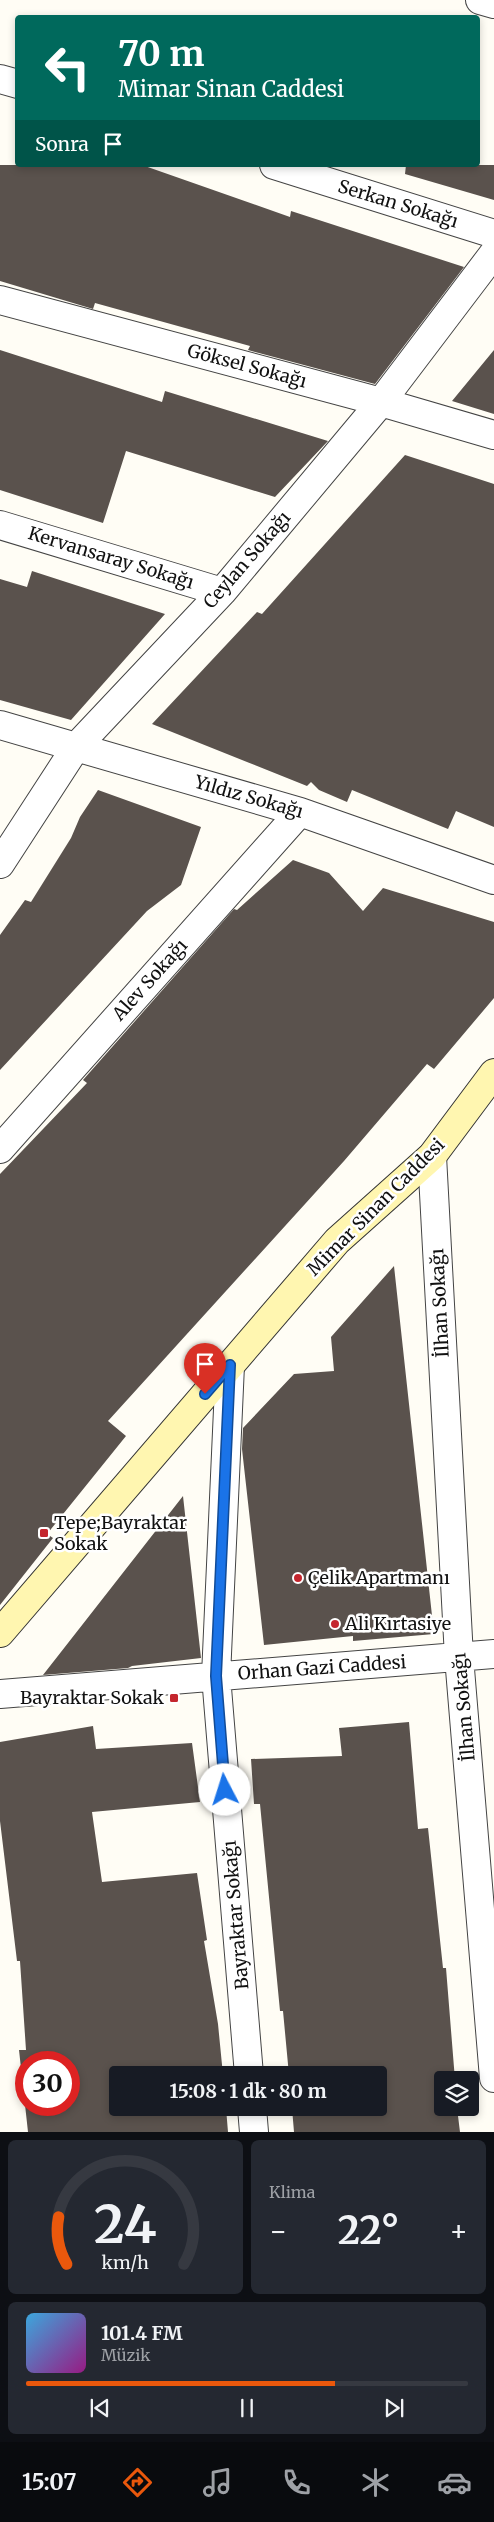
<!DOCTYPE html>
<html lang="tr">
<meta charset="utf-8">
<style>
:root{--surface:#171b24;--page:#242831;--text:#f1f3f6;--muted:#9ea1a6;--line:#363941;--accent:#ea580c}
body{margin:0;font-family:Merriweather,serif;background:var(--page);color:var(--text);height:100vh;display:flex;flex-direction:column;font-size:19px;white-space:nowrap}
*{box-sizing:border-box;margin:0}
p{font-size:16px;color:var(--muted)}
.icon{flex:none;width:28px;height:28px;fill:none;stroke:currentColor;stroke-width:2;stroke-linecap:round;stroke-linejoin:round}
.map{position:relative;height:2132px;overflow:hidden}
.side{display:flex;flex-direction:column;gap:8px;padding:8px;background:#0d0f14;flex:1}
.side>*{flex:none}
.hud{position:absolute;left:15px;top:15px;width:465px;height:152px;border-radius:5px;box-shadow:0 2px 8px #0003;background:#00695c;color:#fff;overflow:hidden}
.buttons{position:absolute;left:434px;top:2071px;display:grid;gap:10px}
.buttons a{display:grid;place-items:center;width:45px;height:45px;border-radius:5px;background:var(--surface);box-shadow:0 2px 8px #0003;font-size:25px}
.speed{position:absolute;left:15px;top:2051px;display:flex;gap:10px;font-size:25px;font-weight:700;text-align:center}
.speed>*{display:grid;place-content:center;width:65px;height:65px;border-radius:50%;background:var(--surface);box-shadow:0 2px 8px #0003;line-height:1}
.speed .limit{border:8px solid #d22;background:#fff;color:#111}
.pin{position:absolute;display:grid;place-items:center;width:42px;height:42px;color:#fff;margin:-51px -21px;border-radius:50% 50% 50% 0;rotate:-45deg;box-shadow:0 0 5px #0007}
.pin .icon{rotate:45deg}
.me{position:absolute;width:55px;margin:-28px;rotate:355deg;stroke-linejoin:round;filter:drop-shadow(0 0 4px #0008)}
.turn{display:flex;align-items:center;gap:18px;height:105px;padding:0 20px;font-size:22px}
.turn .icon{width:65px;height:65px;stroke-width:2.5}
.turn b{display:block;font-size:35px;line-height:42px}
.then{display:flex;align-items:center;height:48px;padding:0 20px;background:#0003;gap:10px;font-size:19px}
.big{font-size:38px;font-weight:700;line-height:1.1}
.side .card{flex:1;display:flex;flex-direction:column;justify-content:center;gap:8px;min-width:0;padding:0 18px;border-radius:8px;background:var(--page)}
.side .dial{align-items:center;gap:0}
.dial svg{height:130px;overflow:visible;fill:none;stroke:var(--line);stroke-width:7;stroke-linecap:round;text-anchor:middle}
.dial text{fill:var(--text);stroke:none}
.song{display:flex;align-items:center;gap:15px}
.cover{width:60px;height:60px;border-radius:8px;background:linear-gradient(135deg,hsl(200 70% 55%),hsl(310 70% 35%))}
.played{height:5px;border-radius:2px;background:linear-gradient(90deg,var(--accent) 70%,var(--line) 70%)}
.keys{display:flex;justify-content:space-around;direction:ltr}
.heat{display:flex;justify-content:space-between;align-items:center;font-size:28px;direction:ltr}
.side .tiles{flex:1;display:grid;gap:8px;grid-template-columns:1fr 1fr}
.card:last-child{grid-column:span 2}
.trip{position:absolute;left:109px;top:2066px;width:278px;height:50px;border-radius:5px;background:var(--surface);box-shadow:0 2px 8px #0003;font-weight:700;line-height:50px;text-align:center}
.dock{display:flex;height:80px;justify-content:space-around;align-items:center;background:#090b0e;color:var(--muted)}
.dock .icon{width:35px;height:35px}
.dock .active{color:var(--accent)}
.dock b{font-size:22px;color:var(--text)}
.map>svg:first-child{display:block}
.building{fill:#5a524d;fill-rule:evenodd}
.lines{fill:none;stroke-linecap:round;stroke-linejoin:round}
.street-casing{stroke:#444;stroke-width:30}
.secondary-casing{stroke:#333;stroke-width:30}
.street{stroke:#fff;stroke-width:28}
.secondary{stroke:#fff6b0;stroke-width:28}
.route-casing{stroke:#114b97;stroke-width:12}
.route{stroke:#1a73e8;stroke-width:9}
.poi-dot{fill:#c4262e;stroke:#fff;stroke-width:2}
.labels{text-anchor:middle;stroke-width:5;stroke-linejoin:round;paint-order:stroke}
.street-label{font-size:18px;fill:#111;stroke:#fff}
.poi-label{font-size:18px;fill:#111;stroke:#fff;text-anchor:start}
</style>
<div class="map">
<svg width="494" height="2132" viewBox="0 0 494 2132">
<rect width="100%" height="100%" fill="#fffdf5"/>
<!-- building -->
<path class="building" d="M0 165H142L290 217 291 211 464 267 375 384 259 353 248 350 250 346 95 303 93 309 0 281Z
M406 165H494V200L405 174Z
M0 350 162 402 165 391 328 441 275 497 126 451 103 523 0 490Z
M494 350V414L452 401Z
M405 455 494 484V827L456 811 448 829 352 790 347 802 319 790 311 782 307 786 152 724 257 612 262 614Z
M32 571 165 614 71 720 0 700V579L27 587Z
M98 790 201 827 181 885 147 911 0 1070V935L25 900 31 902 71 838 80 817Z
M293 860 329 873 363 911 383 888 494 922V998L434 1069 427 1064 344 1161 108 1421 126 1436 47 1534 53 1538 0 1605V1174L87 1083 83 1080 234 909 237 910Z
M394 1266 434 1634 353 1641V1636L264 1645 242 1449 243 1428 294 1374 334 1371 331 1337Z
M183 1496 201 1658 132 1666 128 1668 43 1675Z
M409 1722 418 1829 428 1828 443 1968H446L455 2080H442V2108H457L460 2132H294L292 2108H378V2075H289L283 2011H280L260 1804H254L251 1759 342 1756 339 1728Z
M93 1726 96 1749 192 1743 200 1802 92 1812 102 1882 197 1873 207 1940 204 1941 218 2024 223 2075H118V2108H226L228 2132H28L19 2050H26L20 1961H17L0 1821V1742ZM26 2062H69V2105H26Z"/>
<g class="lines">
<defs>
<path id="street" d="M480 0 494 4
M0 79 18 84
M274 165 494 234
M0 300 381 402 494 435
M0 525 222 592
M0 725 300 812 494 880
M0 864 76 747 222 592 381 402 494 253
M0 1149 300 812
M432 1156 459 1657 494 2078
M230 1365 216 1676 249 2075
M0 1694 494 1654
M252 2108 254 2132"/>
<path id="secondary" d="M0 1633 337 1241 432 1156 494 1073"/>
</defs>
<!-- street casing -->
<use href="#street" class="street-casing"/>
<!-- secondary casing -->
<use href="#secondary" class="secondary-casing"/>
<!-- street -->
<use href="#street" class="street"/>
<!-- secondary -->
<use href="#secondary" class="secondary"/>
</g>
<g class="lines">
<defs>
<path id="route" d="M205 1394 230 1365 216 1676 225 1790"/>
</defs>
<!-- route casing -->
<use href="#route" class="route-casing"/>
<!-- route -->
<use href="#route" class="route"/>
</g>
<!-- markers -->
<g class="poi-dot">
<rect x="39" y="1528" width="10" height="10" rx="2.5"/>
<circle cx="298" cy="1578" r="5"/>
<circle cx="335" cy="1624" r="5"/>
<rect x="169" y="1693" width="10" height="10" rx="2.5"/>
</g>
<g class="labels">
<!-- street labels -->
<g class="street-label">
<text transform="translate(398 204) rotate(17)" y="6">Serkan Sokağı</text>
<text transform="translate(247 366) rotate(15)" y="6">Göksel Sokağı</text>
<text transform="translate(111 558) rotate(17)" y="6">Kervansaray Sokağı</text>
<text transform="translate(247 560) rotate(-49)" y="6">Ceylan Sokağı</text>
<text transform="translate(249 797) rotate(16)" y="6">Yıldız Sokağı</text>
<text transform="translate(150 980) rotate(-48)" y="6">Alev Sokağı</text>
<text transform="translate(376 1207) rotate(-45)" y="6">Mimar Sinan Caddesi</text>
<text transform="translate(440 1303) rotate(-93)" y="6">İlhan Sokağı</text>
<text transform="translate(322 1668) rotate(-4)" y="6">Orhan Gazi Caddesi</text>
<text transform="translate(464 1707) rotate(-95)" y="6">İlhan Sokağı</text>
<text transform="translate(236 1915) rotate(-95)" y="6">Bayraktar Sokağı</text>
</g>
<!-- poi labels -->
<g class="poi-label">
<text x="54" y="1529">Tepe;Bayraktar<tspan x="54" dy="21">Sokak</tspan></text>
<text x="308" y="1584">Çelik Apartmanı</text>
<text x="345" y="1630">Ali Kırtasiye</text>
<text x="164" y="1704" text-anchor="end">Bayraktar Sokak</text>
</g>
</g>
</svg>
<div class="buttons">
<a><svg class="icon" aria-label="layers" viewBox="0 0 24 24"><path d="M12 4l9 5-9 5-9-5zM3 14l9 5 9-5"/></svg></a>
</div>
<div class="speed"><div class="limit">30</div></div>
<div class="pin" style="left:205px;top:1394px;background:#d93025"><svg class="icon" aria-label="arrive" viewBox="0 0 24 24"><path d="M6 21V4h12l-3 4 3 4H6"/></svg></div>
<svg class="me" style="left:225px;top:1790px" viewBox="-20 -20 40 40"><circle r="19" fill="#fff"/><path d="M0-13L10 11 0 6-10 11z" fill="#1a73e8"/></svg>
<div class="trip">15:08 · 1 dk · 80 m</div>
<div class="hud">
<div class="turn"><svg class="icon" aria-label="left" viewBox="0 0 24 24"><path d="M17 20v-9H6M10 6l-5 5 5 5"/></svg><div><b>70 m</b>Mimar Sinan Caddesi</div></div>
<div class="then">Sonra<svg class="icon" aria-label="arrive" viewBox="0 0 24 24"><path d="M6 21V4h12l-3 4 3 4H6"/></svg></div>
</div>
</div>
<section class="side">
<div class="tiles">
<div class="card dial"><svg viewBox="0 0 100 80">
<path d="M14 69A42 42 0 1 1 86 69"/>
<path d="M14 69A42 42 0 0 1 9 40" stroke="#ea580c"/>
<text x="50" y="56" font-size="32" font-weight="700">24</text>
<text x="50" y="72" font-size="11">km/h</text>
</svg></div>
<div class="card"><p>Klima</p>
<div class="heat"><a>−</a><b class="big">22°</b><a>+</a></div>
</div>
<div class="card">
<div class="song"><i class="cover"></i><div><b>101.4 FM</b><p>Müzik</p></div></div>
<div class="played"></div>
<div class="keys"><svg class="icon" aria-label="previous" viewBox="0 0 24 24"><path d="M18 5L8 12l10 7zM5 5v14"/></svg><svg class="icon" aria-label="pause" viewBox="0 0 24 24"><path d="M8 5v14M16 5v14"/></svg><svg class="icon" aria-label="next" viewBox="0 0 24 24"><path d="M6 5l10 7-10 7zM19 5v14"/></svg></div>
</div>
</div>
</section>
<nav class="dock">
<b>15:07</b>
<svg class="icon active" aria-label="directions" viewBox="0 0 24 24"><path d="M12 3l9 9-9 9-9-9zM9 14v-3h6M13 9l2 2-2 2"/></svg>
<svg class="icon" aria-label="music" viewBox="0 0 24 24"><path d="M9 18V5l10-2v13"/><circle cx="6" cy="18" r="3"/><circle cx="16" cy="16" r="3"/></svg>
<svg class="icon" aria-label="phone" viewBox="0 0 24 24"><path d="M5 4h4l2 5-3 2q2 4 5 5l2-3 5 2v4C11 20 4 13 5 4z"/></svg>
<svg class="icon" aria-label="climate" viewBox="0 0 24 24"><path d="M12 3v18M4 7l16 10M4 17L20 7"/></svg>
<svg class="icon" aria-label="car" viewBox="0 0 24 24"><path d="M5 17H2v-5l4-1 3-4h7l3 4 3 1v5h-3M9 17h6M6 11h13"/><circle cx="7" cy="17" r="2"/><circle cx="17" cy="17" r="2"/></svg>
</nav>
